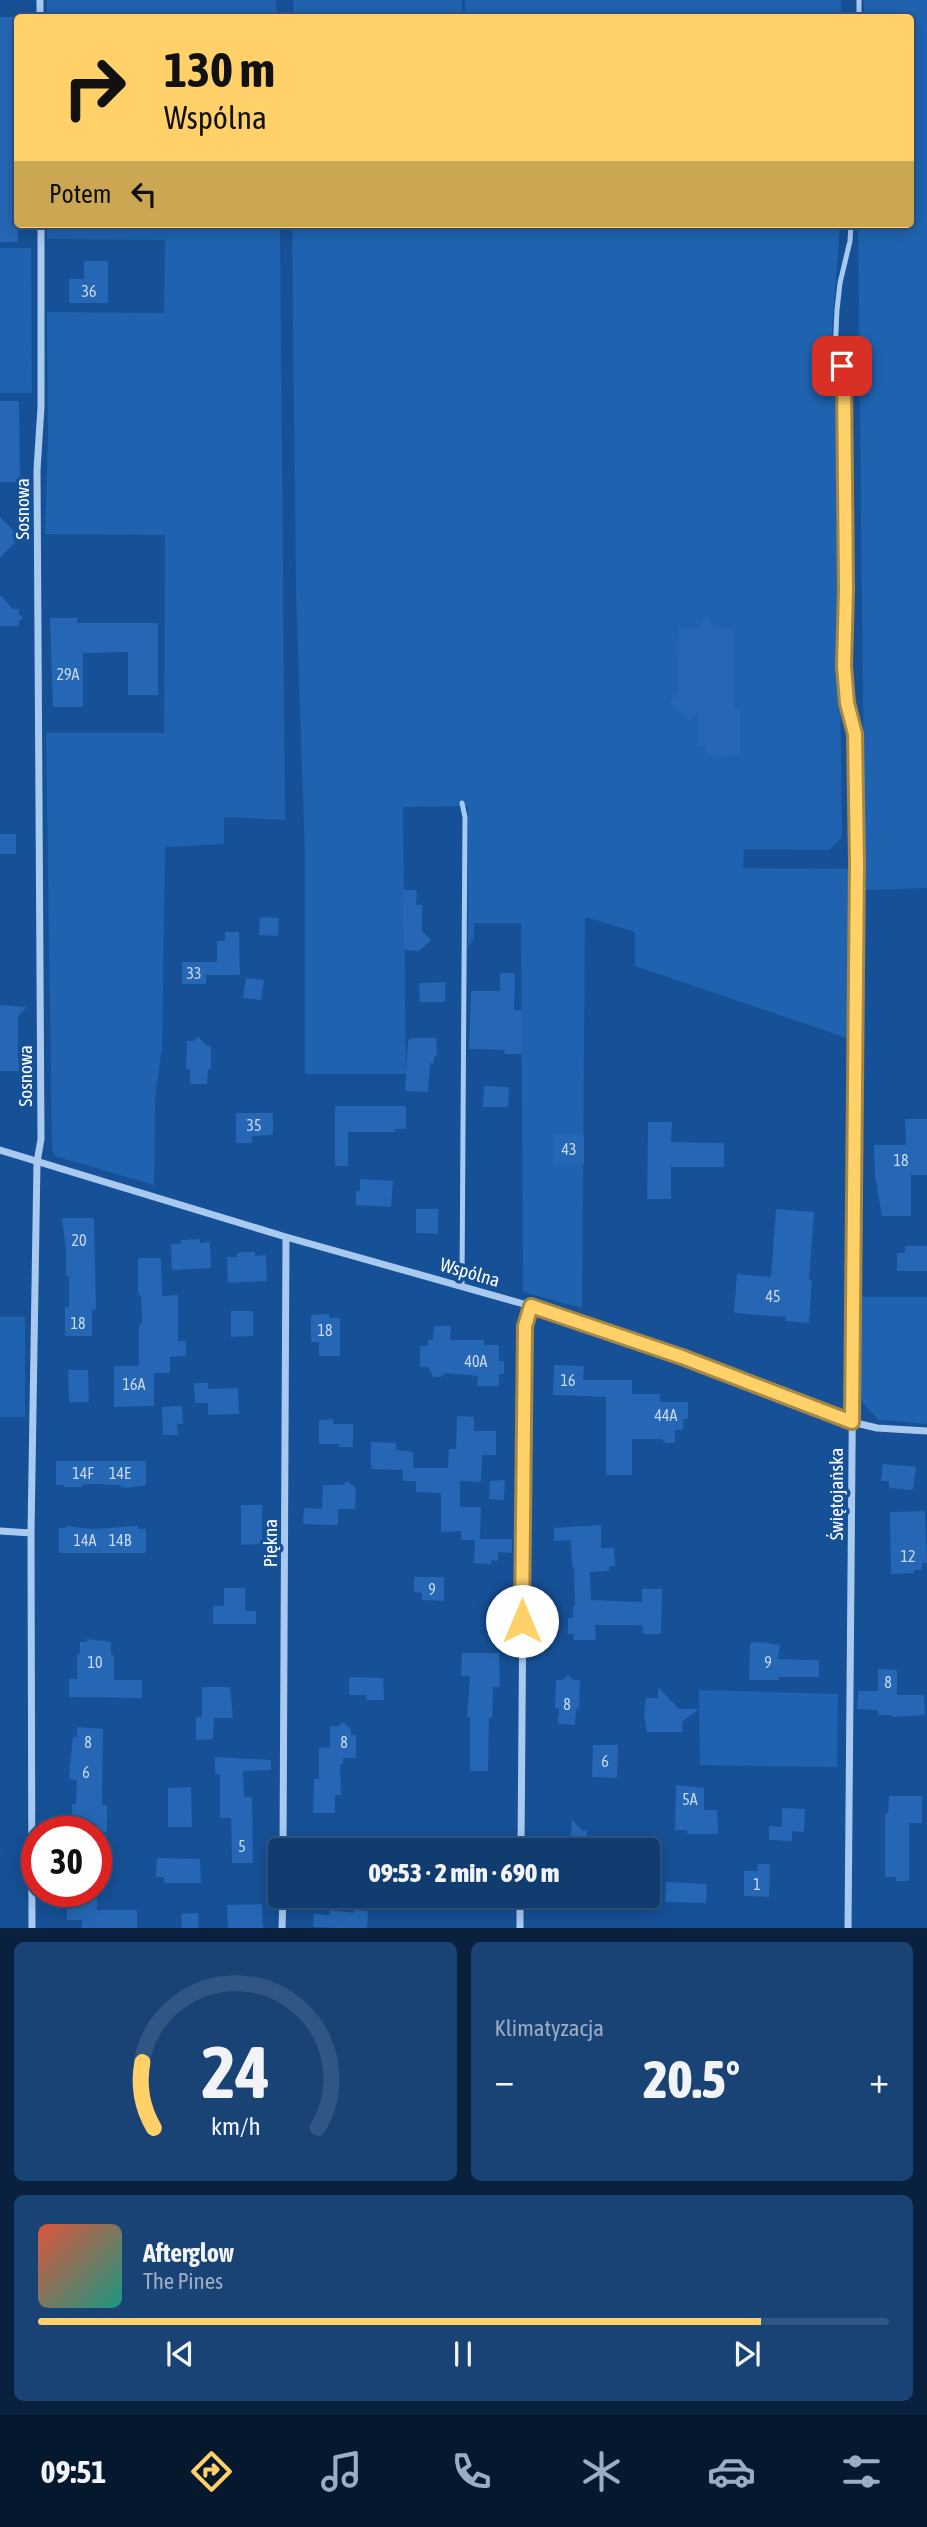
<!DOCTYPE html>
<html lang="pl">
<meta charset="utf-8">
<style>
:root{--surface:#103c70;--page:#194375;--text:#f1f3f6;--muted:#9cadc3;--line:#305683;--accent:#ffd168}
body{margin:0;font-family:"Asap Condensed",sans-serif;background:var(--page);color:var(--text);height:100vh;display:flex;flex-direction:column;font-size:26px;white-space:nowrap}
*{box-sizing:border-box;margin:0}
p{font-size:23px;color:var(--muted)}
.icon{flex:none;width:38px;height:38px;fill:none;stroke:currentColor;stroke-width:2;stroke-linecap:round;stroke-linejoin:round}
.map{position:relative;height:1928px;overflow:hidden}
.drawer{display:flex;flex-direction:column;gap:14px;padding:14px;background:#09213e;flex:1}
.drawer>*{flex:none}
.top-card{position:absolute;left:14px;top:14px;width:900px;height:214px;border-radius:7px;box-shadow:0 4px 18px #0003,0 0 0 2px var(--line);background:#ffd168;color:#111;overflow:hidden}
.speed{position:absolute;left:21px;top:1816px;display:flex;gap:14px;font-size:35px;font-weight:700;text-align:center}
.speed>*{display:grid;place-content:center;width:91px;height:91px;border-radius:50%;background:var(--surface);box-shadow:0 4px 18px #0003,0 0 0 2px var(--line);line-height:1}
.speed .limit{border:10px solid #d22;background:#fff;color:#111}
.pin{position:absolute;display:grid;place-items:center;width:60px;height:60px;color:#fff;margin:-30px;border-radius:14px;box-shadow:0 4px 10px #0006}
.me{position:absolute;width:77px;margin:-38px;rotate:0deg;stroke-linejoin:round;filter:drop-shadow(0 0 5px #0008)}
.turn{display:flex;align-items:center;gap:24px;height:147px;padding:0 35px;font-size:32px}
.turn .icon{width:91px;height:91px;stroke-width:2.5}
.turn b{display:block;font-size:49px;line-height:60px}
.then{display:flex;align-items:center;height:66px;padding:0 35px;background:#0003;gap:14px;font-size:26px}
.big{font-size:52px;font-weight:800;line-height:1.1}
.drawer .tile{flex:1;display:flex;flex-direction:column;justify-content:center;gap:10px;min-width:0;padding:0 24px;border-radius:10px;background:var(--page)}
.drawer .dial{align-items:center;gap:0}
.dial svg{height:182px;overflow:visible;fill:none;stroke:var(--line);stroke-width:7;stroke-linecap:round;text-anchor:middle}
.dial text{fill:var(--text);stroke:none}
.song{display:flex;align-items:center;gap:21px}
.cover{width:84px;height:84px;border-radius:10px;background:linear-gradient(135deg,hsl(10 70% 55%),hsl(170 70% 35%))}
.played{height:7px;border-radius:4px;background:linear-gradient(90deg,var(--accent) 85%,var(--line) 85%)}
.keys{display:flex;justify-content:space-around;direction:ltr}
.heat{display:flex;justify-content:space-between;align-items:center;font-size:38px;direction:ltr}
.drawer .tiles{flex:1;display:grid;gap:14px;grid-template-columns:1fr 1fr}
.tile:last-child{grid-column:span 2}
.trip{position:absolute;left:268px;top:1838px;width:392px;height:70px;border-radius:7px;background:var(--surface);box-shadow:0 4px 18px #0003,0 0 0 2px var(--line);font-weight:800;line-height:70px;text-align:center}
.tab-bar{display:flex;height:112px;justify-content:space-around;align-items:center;background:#06182d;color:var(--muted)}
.tab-bar .icon{width:49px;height:49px}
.tab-bar .on{color:var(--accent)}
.tab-bar b{font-size:32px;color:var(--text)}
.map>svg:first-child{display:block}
.green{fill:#1f63b0}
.building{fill:#2567b5}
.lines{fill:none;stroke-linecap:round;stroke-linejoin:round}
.lane{stroke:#a8caf1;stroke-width:5}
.street{stroke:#a8caf1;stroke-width:7}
.route-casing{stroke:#a68844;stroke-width:18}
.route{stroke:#ffd168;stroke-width:12}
.labels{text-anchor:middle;stroke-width:7;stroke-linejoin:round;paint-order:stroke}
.number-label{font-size:16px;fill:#c8d9ec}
.street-label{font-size:19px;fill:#fff;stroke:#165096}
</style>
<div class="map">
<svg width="927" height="1929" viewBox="0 0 927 1929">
<rect width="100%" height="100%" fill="#165096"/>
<!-- green -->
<path class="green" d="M47 0H276L277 17H47Z
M293 0H462V17H294Z
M465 0H841V17L465 18Z
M864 0H927V888L865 890 858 224H910V18L864 17Z
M47 224H280L285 820 224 817V844L165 847 162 1048 155 1097 154 1185 55 1156 52 1149 46 733H164L165 535 45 534 48 441 47 312 164 313 165 240 47 239Z
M292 224H840L830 356 840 382 839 591 842 837 829 850 744 849 743 868 851 869 850 1039 635 966V932L585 917 582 1308 523 1292 521 923H474V938L468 947V806L403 807 406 1074H305V857L296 590Z
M0 248H31L32 393H0Z
M861 1297H927V1424L879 1420 861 1401Z
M0 1317H25V1417H0Z
M699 1690 838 1694 837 1767 700 1765Z"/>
<!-- building -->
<path class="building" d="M0 17H17L18 242H0Z
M84 261H108V303H69V279H84Z
M0 401H19L20 482H0Z
M0 517 15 532V542L0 558Z
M0 595 13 609H19V614L23 618 19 621V626H0Z
M706 616 714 629H734L733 709H740V755L706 756V745H698V711L689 720 670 702 678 693 679 629H699Z
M50 618H77V623H158V695H128V652L83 653V707H53Z
M0 834H16V854H0Z
M403 890H417L416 905H422V931L431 940 419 951 404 950Z
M260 917 279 918 278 936 259 935Z
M225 932H239L240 975H206V984H182V962H217V941H225Z
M500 973H515L514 1010H522V1054H504L505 1050 469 1049 471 991H500Z
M246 978 264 980 261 1000 243 998Z
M445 982V1002H420L419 983Z
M0 1005 27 1007 18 1016V1061L29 1071H0Z
M198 1037 207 1046H211V1069H208L207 1084H190V1069H186L187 1041H194Z
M413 1038H436L437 1056H434V1063H430L428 1092 405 1091 408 1040Z
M484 1086 509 1087 508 1107H483Z
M335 1106H406V1129H395V1132H348V1166H335Z
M236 1113H273V1135L252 1136V1143H236Z
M905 1119H927V1175H911V1216H882L875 1176 874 1145H906Z
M648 1122H672L671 1142 724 1143V1167H671V1199H647Z
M554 1135H584V1164H553Z
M360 1179 393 1181 391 1207 356 1205V1191H360Z
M416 1209H438V1234L416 1233Z
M776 1209 814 1212 809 1280H812L809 1323 785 1321 786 1317 734 1313 737 1274 771 1277Z
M62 1218H94L96 1310 92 1309V1336H65V1307H69V1276H66V1250Z
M200 1239V1243L210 1242 211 1268 172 1270 171 1244H181V1240Z
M905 1246H927V1271H897V1253H905Z
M246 1252H255V1256L266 1255 267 1281 228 1283 227 1257H237V1253Z
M138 1258H161L162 1296 178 1295V1341H186V1356L170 1357V1373H154V1406L114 1407V1366H139V1326L142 1321 141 1297 138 1292Z
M231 1311H253V1336L231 1337Z
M329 1314V1318H340V1356H319V1342H311V1315Z
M434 1326H451L450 1340H484V1345H499V1361H504V1374H499V1386H477L478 1376 445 1373 441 1377H434L428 1367H420V1346H428V1340H433Z
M554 1365 584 1366 583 1380H632V1394H660V1402H688V1419H683V1430H675V1443H666L661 1439H632V1475H606V1397L553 1395Z
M68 1370H88L89 1402H69Z
M194 1383H208V1389L238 1388 239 1414 208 1415V1403H195Z
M182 1406 183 1424H177L178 1435H163L162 1407Z
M457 1416 474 1417V1431H496V1455H482L481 1482 460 1481V1507H481L480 1539H512V1553L498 1552V1561L491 1560V1564L474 1563 475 1540H461V1531L441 1532V1493L416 1492V1481H403V1470L371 1469V1442L396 1443V1450L413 1452V1468H448L449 1449H456Z
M333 1419V1424H353V1447H339V1444H319V1420Z
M56 1461H146V1485L127 1488 120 1487 121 1485 89 1484 82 1485V1487H64V1485H56Z
M883 1464 916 1467 913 1490 889 1488V1481H881Z
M505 1480 504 1500 489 1499 490 1481Z
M347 1481 356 1488 355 1509H338V1525L303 1524 304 1508 322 1509 323 1485H343Z
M241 1505H262V1544L241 1545Z
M925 1511 927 1563H922V1570H914V1573L891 1574 890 1512Z
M601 1525V1548H614L615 1566H609V1571L590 1572 591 1600 642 1602V1589H662L661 1634H643V1626L634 1625H595L596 1640H574L573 1634H568V1618H573V1606H575L574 1567H572L571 1540 554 1541V1528Z
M67 1526 92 1529 138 1526V1529H146V1553H59V1528H67Z
M414 1577H444V1601L422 1600V1593L414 1592Z
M224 1588H245V1611H256V1624H213V1606H224Z
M87 1639 111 1642V1655H114V1680H142V1698L69 1697V1679H77V1654H80V1642H87Z
M760 1642 780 1645 778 1659 819 1660V1677H779V1680H749L750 1643Z
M462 1653H499L500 1687H493L492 1718H489L488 1771H470V1717H467L470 1676H461Z
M878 1669 897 1670V1695H924L925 1715 892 1717V1715H878V1710L857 1709 858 1691H878Z
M568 1675 573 1680H580L579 1708 576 1709 575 1725 558 1724 559 1708H555L556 1680H563Z
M349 1677 383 1678 384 1700H366V1695H349Z
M202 1687H230L233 1718H214L213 1739 196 1740V1717H202Z
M658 1687 679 1709H699L682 1722 683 1732H647L644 1715 646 1698H658Z
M343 1722 351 1729V1735H356V1758H343V1764H340L341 1795H335V1813H313L314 1779H319V1747L330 1748V1726H339Z
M77 1727 103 1729 102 1805H107V1832H76V1825H72V1804H76L77 1780 69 1779 70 1764 73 1737H77Z
M593 1745H618L617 1778 592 1777Z
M215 1757 271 1760V1770L243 1771 244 1797H252L253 1863H232L231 1818H220V1774H215Z
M676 1785 704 1788V1810H717L718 1834H687V1830H675Z
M191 1787 192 1827H168V1788Z
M889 1796H922V1823H909V1881H896V1877H885V1814L888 1813Z
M782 1808 805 1809 804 1832 792 1831V1841L769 1840V1826L782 1827Z
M572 1820 583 1831 587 1830V1837H602V1850H564V1837H571Z
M157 1858 200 1859 201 1883H164V1877H156Z
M758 1864H770L769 1897 744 1896V1871H757Z
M666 1882 707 1884 706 1903 665 1902Z
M67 1892H89L88 1896H97V1910H137V1929H82V1920H67Z
M262 1904 263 1929H228L227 1905Z
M330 1910 354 1913V1910L368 1911 367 1929 313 1927 314 1914 330 1915Z
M198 1913 199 1929H182L181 1914Z"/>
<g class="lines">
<!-- lane -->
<path class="lane" d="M859 0V18
M851 224 850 241 840 283 837 310 835 352 842 366 844 378 846 589 844 666 847 703 855 734 857 863
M462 803 465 817 462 1285"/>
<!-- street -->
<path class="street" d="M40 0V18
M0 1150 286 1237 531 1306 682 1358 852 1422 877 1428 927 1431
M0 1531 31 1533
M283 1850 286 1237
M521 1850 525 1326 531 1306
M32 1929 31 1533 37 1162 41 1139 37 470 41 407V224
M282 1929 283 1895
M520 1929V1895
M848 1929 857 863"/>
</g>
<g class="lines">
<defs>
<path id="route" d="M522 1621 525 1326 531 1306 682 1357 852 1422 857 863 855 734 847 703 844 666 846 589 844 378 842 366"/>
</defs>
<!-- route casing -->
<use href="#route" class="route-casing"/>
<!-- route -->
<use href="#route" class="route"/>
</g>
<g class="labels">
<!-- number labels -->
<g class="number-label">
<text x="89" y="297">36</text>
<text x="68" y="680">29A</text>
<text x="194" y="979">33</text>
<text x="254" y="1131">35</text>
<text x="569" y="1155">43</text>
<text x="901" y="1166">18</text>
<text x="79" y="1246">20</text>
<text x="773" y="1302">45</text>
<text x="78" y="1329">18</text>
<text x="325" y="1336">18</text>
<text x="476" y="1367">40A</text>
<text x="568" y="1386">16</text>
<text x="134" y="1390">16A</text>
<text x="666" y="1421">44A</text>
<text x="83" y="1479">14F</text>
<text x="120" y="1479">14E</text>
<text x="85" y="1546">14A</text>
<text x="120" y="1546">14B</text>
<text x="908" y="1562">12</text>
<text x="432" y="1595">9</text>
<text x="95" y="1668">10</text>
<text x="768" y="1668">9</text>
<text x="888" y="1688">8</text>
<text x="567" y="1710">8</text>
<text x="88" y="1748">8</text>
<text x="344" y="1748">8</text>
<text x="605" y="1767">6</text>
<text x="86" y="1778">6</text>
<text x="690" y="1805">5A</text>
<text x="242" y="1852">5</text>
<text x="757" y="1890">1</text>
</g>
<!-- street labels -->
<g class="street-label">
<text transform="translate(22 509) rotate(-90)" y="7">Sosnowa</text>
<text transform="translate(25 1076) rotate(-90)" y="7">Sosnowa</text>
<text transform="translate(470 1272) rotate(16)" y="7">Wspólna</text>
<text transform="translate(836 1494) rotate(-90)" y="7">Świętojańska</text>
<text transform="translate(270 1543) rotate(-90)" y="7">Piękna</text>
</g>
</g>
</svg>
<div class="speed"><div class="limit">30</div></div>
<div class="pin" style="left:842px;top:366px;background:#d93025"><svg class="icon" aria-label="arrive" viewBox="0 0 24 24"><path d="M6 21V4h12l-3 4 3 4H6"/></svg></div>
<svg class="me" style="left:522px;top:1621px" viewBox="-20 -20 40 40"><circle r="19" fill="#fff"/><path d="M0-13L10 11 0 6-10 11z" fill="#ffd168"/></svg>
<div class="trip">09:53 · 2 min · 690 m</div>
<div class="top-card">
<div class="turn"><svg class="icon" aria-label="right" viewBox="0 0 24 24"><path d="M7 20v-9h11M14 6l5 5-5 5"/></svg><div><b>130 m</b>Wspólna</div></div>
<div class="then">Potem<svg class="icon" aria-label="left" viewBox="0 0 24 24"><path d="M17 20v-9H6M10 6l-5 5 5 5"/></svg></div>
</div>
</div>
<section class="drawer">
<div class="tiles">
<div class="tile dial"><svg viewBox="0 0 100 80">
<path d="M14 69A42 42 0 1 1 86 69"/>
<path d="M14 69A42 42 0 0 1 9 40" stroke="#ffd168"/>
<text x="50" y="56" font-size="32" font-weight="700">24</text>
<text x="50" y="72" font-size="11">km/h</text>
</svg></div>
<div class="tile"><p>Klimatyzacja</p>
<div class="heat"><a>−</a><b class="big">20.5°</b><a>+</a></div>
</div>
<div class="tile">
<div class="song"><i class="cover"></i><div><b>Afterglow</b><p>The Pines</p></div></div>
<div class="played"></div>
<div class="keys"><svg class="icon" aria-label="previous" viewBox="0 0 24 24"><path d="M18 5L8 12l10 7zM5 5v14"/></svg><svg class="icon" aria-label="pause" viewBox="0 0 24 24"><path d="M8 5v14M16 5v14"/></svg><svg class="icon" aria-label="next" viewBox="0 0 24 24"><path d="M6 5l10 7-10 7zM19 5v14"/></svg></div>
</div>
</div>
</section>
<nav class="tab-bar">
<b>09:51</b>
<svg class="icon on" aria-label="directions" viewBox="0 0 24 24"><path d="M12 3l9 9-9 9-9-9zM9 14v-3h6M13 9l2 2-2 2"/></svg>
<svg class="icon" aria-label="music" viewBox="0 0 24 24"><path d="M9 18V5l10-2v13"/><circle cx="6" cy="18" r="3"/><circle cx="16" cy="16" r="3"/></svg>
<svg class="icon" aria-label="phone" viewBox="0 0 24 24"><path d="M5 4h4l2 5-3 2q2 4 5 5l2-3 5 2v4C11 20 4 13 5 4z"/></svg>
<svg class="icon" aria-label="climate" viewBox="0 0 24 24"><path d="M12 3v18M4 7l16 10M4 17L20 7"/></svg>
<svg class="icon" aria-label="car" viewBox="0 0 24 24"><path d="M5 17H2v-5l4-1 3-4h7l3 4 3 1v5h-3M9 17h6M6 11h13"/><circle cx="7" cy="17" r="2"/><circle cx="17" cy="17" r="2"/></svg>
<svg class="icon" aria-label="filters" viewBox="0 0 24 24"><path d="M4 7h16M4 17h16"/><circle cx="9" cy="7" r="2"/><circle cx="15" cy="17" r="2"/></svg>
</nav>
